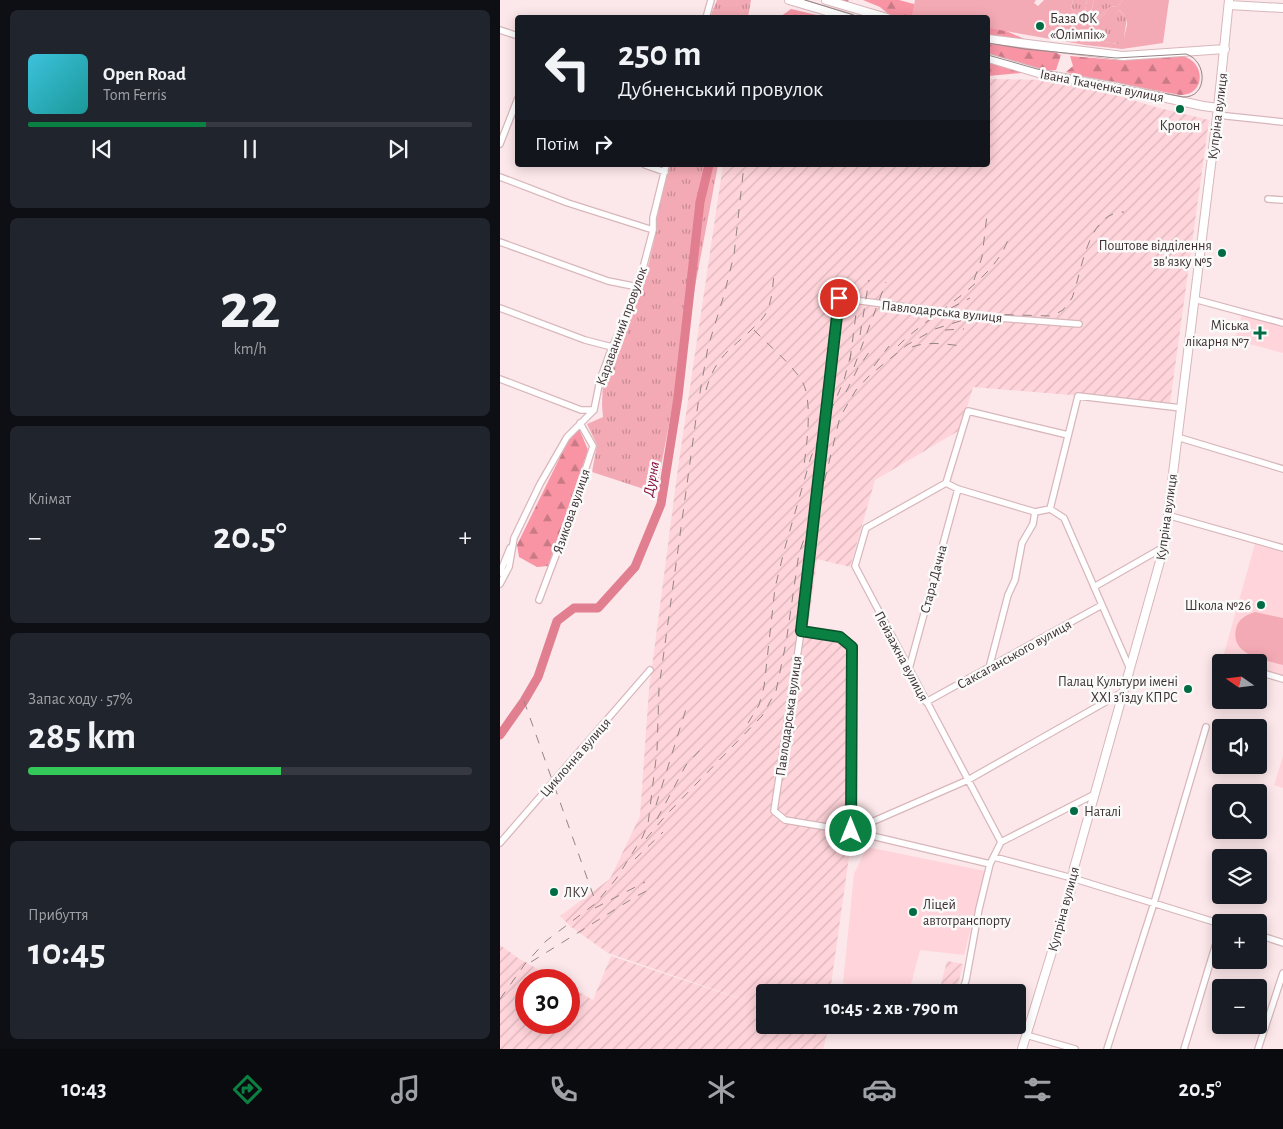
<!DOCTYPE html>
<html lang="uk">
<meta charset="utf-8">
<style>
:root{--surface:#171b24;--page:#20242c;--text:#f1f3f6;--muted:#9ea1a6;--line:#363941;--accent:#0b8043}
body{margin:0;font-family:"Alegreya Sans",sans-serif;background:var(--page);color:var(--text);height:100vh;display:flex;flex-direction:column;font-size:19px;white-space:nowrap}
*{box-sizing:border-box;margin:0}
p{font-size:16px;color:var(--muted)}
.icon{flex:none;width:28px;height:28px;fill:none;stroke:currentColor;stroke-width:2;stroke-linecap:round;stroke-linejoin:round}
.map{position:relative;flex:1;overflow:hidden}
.side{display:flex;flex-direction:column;gap:10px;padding:10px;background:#0d0f14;width:500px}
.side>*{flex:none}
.banner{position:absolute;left:15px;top:15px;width:475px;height:152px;border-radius:5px;box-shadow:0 2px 12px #0003;background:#171b24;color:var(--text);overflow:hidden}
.needle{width:32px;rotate:284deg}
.buttons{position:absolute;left:712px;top:654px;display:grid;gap:10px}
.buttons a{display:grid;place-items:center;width:55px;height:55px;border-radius:5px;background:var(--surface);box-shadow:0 2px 12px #0003;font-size:25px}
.speed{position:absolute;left:15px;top:969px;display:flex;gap:10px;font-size:25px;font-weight:700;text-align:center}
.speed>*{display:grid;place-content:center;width:65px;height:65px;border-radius:50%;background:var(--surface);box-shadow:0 2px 12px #0003;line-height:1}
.speed .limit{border:8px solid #d22;background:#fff;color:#111}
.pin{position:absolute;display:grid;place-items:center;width:42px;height:42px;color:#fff;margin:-21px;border:2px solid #fff;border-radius:50%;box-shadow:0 1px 5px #0007}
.me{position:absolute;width:55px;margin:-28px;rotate:0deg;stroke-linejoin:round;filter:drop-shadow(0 0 4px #0008)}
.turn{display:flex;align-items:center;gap:18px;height:105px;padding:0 20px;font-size:22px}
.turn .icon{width:65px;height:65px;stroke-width:2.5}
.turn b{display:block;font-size:35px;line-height:42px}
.then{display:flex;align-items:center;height:48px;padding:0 20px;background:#0003;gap:10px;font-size:19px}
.big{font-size:38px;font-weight:600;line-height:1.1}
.side .card{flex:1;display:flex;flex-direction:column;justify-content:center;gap:8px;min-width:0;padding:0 18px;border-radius:8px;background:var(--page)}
.side .dial{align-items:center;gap:0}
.dial b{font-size:65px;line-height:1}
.song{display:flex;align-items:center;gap:15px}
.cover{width:60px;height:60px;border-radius:8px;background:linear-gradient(135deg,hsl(190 70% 55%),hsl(180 70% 35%))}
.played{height:5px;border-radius:2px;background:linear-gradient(90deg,var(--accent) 40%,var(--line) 40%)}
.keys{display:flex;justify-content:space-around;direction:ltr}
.heat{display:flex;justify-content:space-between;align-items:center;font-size:28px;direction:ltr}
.charge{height:8px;border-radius:4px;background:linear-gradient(90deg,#34c759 57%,var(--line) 0)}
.trip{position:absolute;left:256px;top:984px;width:270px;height:50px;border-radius:5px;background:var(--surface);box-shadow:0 2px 12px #0003;font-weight:600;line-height:50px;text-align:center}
.tabs{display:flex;height:80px;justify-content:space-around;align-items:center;background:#090b0e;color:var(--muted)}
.tabs .icon{width:35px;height:35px}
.tabs .on{color:var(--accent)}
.tabs b{font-size:22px;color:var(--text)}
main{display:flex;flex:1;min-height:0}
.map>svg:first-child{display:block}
.built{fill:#ffd4da}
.industrial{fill:url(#industrial-furrows)}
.grass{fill:url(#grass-tufts)}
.forest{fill:url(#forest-firs)}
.pitch{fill:#f4aab5;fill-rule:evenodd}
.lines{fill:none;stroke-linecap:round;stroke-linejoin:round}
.river{stroke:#e17f90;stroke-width:9}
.minor-casing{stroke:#d8b7bb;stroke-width:8}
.secondary-casing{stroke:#d8b7bb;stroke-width:10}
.minor{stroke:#fff;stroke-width:5.5}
.secondary{stroke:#fff;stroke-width:8}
.tram{stroke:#958486;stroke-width:1}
.rail{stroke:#958486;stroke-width:1;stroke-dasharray:9 9;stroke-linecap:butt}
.route-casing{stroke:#07532c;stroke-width:12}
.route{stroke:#0b8043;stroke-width:9}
.poi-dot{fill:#006c44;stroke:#fafafa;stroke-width:2}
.labels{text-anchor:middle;stroke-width:5;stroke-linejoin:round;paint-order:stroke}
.poi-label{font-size:14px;fill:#3d3031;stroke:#fafafa;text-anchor:start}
.street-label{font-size:14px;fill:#3d3031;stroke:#fafafa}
.water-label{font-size:15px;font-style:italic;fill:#840a35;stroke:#fafafa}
</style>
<main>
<section class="side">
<div class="card">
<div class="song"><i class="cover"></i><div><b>Open Road</b><p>Tom Ferris</p></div></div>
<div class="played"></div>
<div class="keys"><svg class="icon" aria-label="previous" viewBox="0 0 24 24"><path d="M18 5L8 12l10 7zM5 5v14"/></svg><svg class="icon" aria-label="pause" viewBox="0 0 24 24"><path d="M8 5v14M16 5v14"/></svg><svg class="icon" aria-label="next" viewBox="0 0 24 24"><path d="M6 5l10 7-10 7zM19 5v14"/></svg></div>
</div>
<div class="card dial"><b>22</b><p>km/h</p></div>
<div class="card"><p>Клімат</p>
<div class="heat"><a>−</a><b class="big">20.5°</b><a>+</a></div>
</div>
<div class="card"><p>Запас ходу · 57%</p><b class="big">285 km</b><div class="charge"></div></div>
<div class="card"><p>Прибуття</p><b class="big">10:45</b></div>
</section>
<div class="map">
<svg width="783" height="1049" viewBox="0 0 783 1049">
<defs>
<pattern id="industrial-furrows" width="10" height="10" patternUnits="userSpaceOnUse" patternTransform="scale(1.25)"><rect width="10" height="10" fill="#ffd4da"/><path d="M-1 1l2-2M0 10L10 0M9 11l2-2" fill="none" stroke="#dbb6bc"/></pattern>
<pattern id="grass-tufts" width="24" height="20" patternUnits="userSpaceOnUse" patternTransform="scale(1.25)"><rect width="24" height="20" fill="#f4aab5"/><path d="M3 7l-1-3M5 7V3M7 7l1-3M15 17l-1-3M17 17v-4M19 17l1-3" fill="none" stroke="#c78b94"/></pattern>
<pattern id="forest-firs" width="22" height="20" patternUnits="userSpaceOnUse" patternTransform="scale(1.25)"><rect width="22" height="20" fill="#f894a4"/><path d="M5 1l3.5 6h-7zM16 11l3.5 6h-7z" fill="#ca7986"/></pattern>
</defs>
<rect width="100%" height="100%" fill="#fce7ea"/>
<!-- built -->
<path class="built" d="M742 314 783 326V353L735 340Z
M755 544 783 552V677L759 669V662H739L723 657Z
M783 756V788L774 785Z
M367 847 485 871 464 955 420 950 409 992H382L343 983 354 874Z"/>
<!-- industrial -->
<path class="industrial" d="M488 79 549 80 600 90 655 107 709 120 670 403 473 387 460 430 375 480 350 567 317 559 308 627 335 630 354 646 353 828 330 992H265V1025H314L328 1030 323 1049H0V945L18 958 57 980H26V1022H69V986L93 1000 111 956 262 1006 108 953 70 926 60 916 110 879 140 816 149 690 178 468 223 165H488Z
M447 961 463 964 456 992H439Z"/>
<!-- grass -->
<path class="grass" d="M217 0H251L248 17H210Z
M573 0H587L585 11C580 13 574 13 571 8Z
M594 0H623L617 7 611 6 593 22 589 21Z
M612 8 614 11 607 13V15L616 13 619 10 627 18 624 37 618 44 590 40 593 24Z
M170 165H218L156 493 92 472 97 445 87 424 103 417 102 405 103 380 142 291 155 237 156 217Z"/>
<!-- forest -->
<path class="forest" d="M363 0H399L462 17H392L380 7Z
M291 9 325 17H280Z
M488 23 561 55 556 70 488 76Z
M570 56 616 60 682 56C707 62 705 96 680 95L576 75 566 72 573 66Z
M76 429 80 431 88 450 48 566 37 567 19 557 17 545 66 445 73 432Z"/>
<!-- pitch -->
<path class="pitch" d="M415 0H536L534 3 538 6 544 0H573L571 8C574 13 580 13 585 11L587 0H594L589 20 593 22 611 6 617 7 623 0H669L663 43 622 49 585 45 488 28V18H428L412 15ZM619 10C631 20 627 24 624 37H620L618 44 591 40 593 24 606 13 610 19 615 18 616 13Z
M755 612 783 618V665C765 660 730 656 736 629 738 619 746 615 755 612Z"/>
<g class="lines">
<!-- river -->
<path class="river" d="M343 1 344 0
M0 735 24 701 38 677 57 621 74 608H98L135 567 161 504 178 397 200 202 209 165"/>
<defs>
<path id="minor" d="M206 18 211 0
M0 30 18 36
M717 115 783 122
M0 144 18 98
M145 165 165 172
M0 177 68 203 153 230
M768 199 783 200
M0 242 108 281 138 287
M694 299 783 323
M0 308 85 340 112 347
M579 324 473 316 339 298 301 631 274 811 285 820 351 831 468 780 623 692
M0 379 81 410H94
M677 437 783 469
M446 483 366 528 355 566 501 842 490 864 479 909 466 980 462 992
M446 483 468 411 568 435
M446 483 458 489 535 512 550 509
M550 509 578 396 681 408
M550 509 564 518 630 669
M667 515 783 548
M0 573 10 548
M0 584 9 567 14 538 40 484 67 437 94 410 100 380 112 347 124 323 138 287 153 230V218L166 165
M594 587 664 547
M39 600 68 523 93 446 80 423
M301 631 340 637 352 647 351 831 490 864
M489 668 508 595 515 580 522 543 533 524 535 512
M409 669 458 489
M759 672 783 679
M426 702 602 605
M501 842 595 794
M0 843 150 670
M494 857 572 878 721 924
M759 935 783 943
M508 1025 527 1031
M526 1035 575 1049
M607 1049 654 903 706 727
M684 1049 721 927
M758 1049 783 973"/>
<path id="secondary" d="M289 0 350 18
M326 0 387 18
M729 5 783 8
M488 39 623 56 725 49
M488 58 542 74 616 87 703 106 718 108
M522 1049 571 890 574 868 664 547 718 108 729 0"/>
</defs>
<!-- minor casing -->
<use href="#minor" class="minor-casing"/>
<!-- secondary casing -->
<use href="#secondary" class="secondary-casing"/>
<!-- minor -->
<use href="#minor" class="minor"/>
<!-- secondary -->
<use href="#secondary" class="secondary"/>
<!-- tram -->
<path class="tram" d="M305 0 363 18
M488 43 525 49 616 58 686 54C708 61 708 98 683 97L537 69 488 55"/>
<!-- rail -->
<path class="rail" d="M474 280 482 257 487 215
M451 308 470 298
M254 330C269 346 290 362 302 381 313 400 307 443 304 465
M445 330 464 329
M360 335 369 280
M398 346C429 314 497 281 509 236
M412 347C428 341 445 344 462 346
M350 360 357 306
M374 366 389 346
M354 367 386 282
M206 390C215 359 226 353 249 332 255 326 261 321 265 315 272 303 273 286 274 273
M346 392 358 368 372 348
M24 701 96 903
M248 723 259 705 264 687 275 588 284 551 311 457 344 380 351 354
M156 805 186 709
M157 819 186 765 200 750
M146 839 167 814 262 716 276 691 286 643 299 553 322 491 340 417 356 390 370 375 407 345 435 329 482 314 552 316 563 310 572 298C582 272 587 212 624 212
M135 859 163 832
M95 908 145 882
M31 962 135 897 152 888
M0 999 25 964 46 941 96 903 116 879 142 838 148 824 157 751 159 688 198 404 208 347 224 295 234 255 244 165"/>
</g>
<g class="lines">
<defs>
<path id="route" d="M339 298 301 631 340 637 352 647 351 831"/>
</defs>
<!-- route casing -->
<use href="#route" class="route-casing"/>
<!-- route -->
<use href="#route" class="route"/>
</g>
<!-- markers -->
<g class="poi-dot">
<circle cx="540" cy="26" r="5"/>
<circle cx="680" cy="109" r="5"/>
<circle cx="722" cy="253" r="5"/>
<path d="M757.5 325.5h5v5h5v5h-5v5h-5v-5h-5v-5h5z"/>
<circle cx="761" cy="605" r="5"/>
<circle cx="688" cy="689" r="5"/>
<circle cx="574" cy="811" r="5"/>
<circle cx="54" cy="892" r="5"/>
<circle cx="413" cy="912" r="5"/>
</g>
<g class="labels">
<!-- poi labels -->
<g class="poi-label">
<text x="550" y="23">База ФК<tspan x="550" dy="16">«Олімпік»</tspan></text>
<text x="680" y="130" text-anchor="middle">Кротон</text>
<text x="712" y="250" text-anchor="end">Поштове відділення<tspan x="712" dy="16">зв'язку №5</tspan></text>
<text x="749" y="330" text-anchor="end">Міська<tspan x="749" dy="16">лікарня №7</tspan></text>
<text x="751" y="610" text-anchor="end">Школа №26</text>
<text x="678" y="686" text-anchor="end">Палац Культури імені<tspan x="678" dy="16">XXI з'їзду КПРС</tspan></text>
<text x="584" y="816">Наталі</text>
<text x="64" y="897">ЛКУ</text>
<text x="423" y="909">Ліцей<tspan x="423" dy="16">автотранспорту</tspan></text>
</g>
<!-- street labels -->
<g class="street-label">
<text transform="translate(602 85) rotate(11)" y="5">Івана Ткаченка вулиця</text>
<text transform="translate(717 116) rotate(-83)" y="5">Купріна вулиця</text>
<text transform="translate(442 311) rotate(6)" y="5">Павлодарська вулиця</text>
<text transform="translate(121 326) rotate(-70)" y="5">Караванний провулок</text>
<text transform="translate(71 511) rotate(-71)" y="5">Язикова вулиця</text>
<text transform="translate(666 517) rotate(-82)" y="5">Купріна вулиця</text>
<text transform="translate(433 579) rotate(-75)" y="5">Стара Дачна</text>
<text transform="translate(514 654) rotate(-29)" y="5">Саксаганського вулиця</text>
<text transform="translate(402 656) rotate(62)" y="5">Пейзажна вулиця</text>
<text transform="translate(288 716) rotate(-82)" y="5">Павлодарська вулиця</text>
<text transform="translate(75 757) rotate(-49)" y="5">Циклонна вулиця</text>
<text transform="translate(563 909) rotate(-75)" y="5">Купріна вулиця</text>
</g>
<!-- water labels -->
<g class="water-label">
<text transform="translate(151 479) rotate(-80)" y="5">Дурна</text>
</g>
</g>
</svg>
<div class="buttons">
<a><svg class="needle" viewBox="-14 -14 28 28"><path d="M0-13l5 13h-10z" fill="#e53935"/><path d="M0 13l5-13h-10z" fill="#9ea1a6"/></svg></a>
<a><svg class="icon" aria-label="sound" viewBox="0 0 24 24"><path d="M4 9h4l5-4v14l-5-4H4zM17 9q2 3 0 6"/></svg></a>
<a><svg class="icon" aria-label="search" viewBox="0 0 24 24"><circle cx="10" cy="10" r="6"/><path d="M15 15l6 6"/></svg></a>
<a><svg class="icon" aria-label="layers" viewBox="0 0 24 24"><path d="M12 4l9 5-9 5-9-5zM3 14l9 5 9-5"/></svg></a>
<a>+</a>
<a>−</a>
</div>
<div class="speed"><div class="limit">30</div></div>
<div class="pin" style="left:339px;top:298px;background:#d93025"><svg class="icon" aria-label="arrive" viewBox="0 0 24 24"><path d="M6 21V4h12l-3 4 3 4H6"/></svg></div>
<svg class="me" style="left:351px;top:831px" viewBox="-20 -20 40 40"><circle r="17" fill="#0b8043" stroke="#fff" stroke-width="3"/><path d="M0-11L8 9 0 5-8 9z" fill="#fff"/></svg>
<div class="trip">10:45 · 2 хв · 790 m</div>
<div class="banner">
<div class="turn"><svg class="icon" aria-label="left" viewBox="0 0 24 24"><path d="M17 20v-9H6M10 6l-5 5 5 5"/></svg><div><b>250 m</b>Дубненський провулок</div></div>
<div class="then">Потім<svg class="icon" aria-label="right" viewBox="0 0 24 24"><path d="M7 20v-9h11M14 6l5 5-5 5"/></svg></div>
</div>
</div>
</main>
<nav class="tabs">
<b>10:43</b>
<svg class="icon on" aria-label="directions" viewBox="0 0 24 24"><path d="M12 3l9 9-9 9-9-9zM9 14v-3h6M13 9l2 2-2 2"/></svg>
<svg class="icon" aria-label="music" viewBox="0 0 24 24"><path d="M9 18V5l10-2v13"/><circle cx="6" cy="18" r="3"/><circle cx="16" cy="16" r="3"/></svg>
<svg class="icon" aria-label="phone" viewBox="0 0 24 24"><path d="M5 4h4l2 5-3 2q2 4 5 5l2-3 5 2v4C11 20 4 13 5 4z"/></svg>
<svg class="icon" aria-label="climate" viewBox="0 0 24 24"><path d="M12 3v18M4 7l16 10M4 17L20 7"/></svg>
<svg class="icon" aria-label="car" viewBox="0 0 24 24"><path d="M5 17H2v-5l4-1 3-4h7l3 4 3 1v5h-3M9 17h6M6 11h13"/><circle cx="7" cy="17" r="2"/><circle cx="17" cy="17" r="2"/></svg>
<svg class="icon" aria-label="filters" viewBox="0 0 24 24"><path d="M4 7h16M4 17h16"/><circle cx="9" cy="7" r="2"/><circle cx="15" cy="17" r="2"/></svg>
<b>20.5°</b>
</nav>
